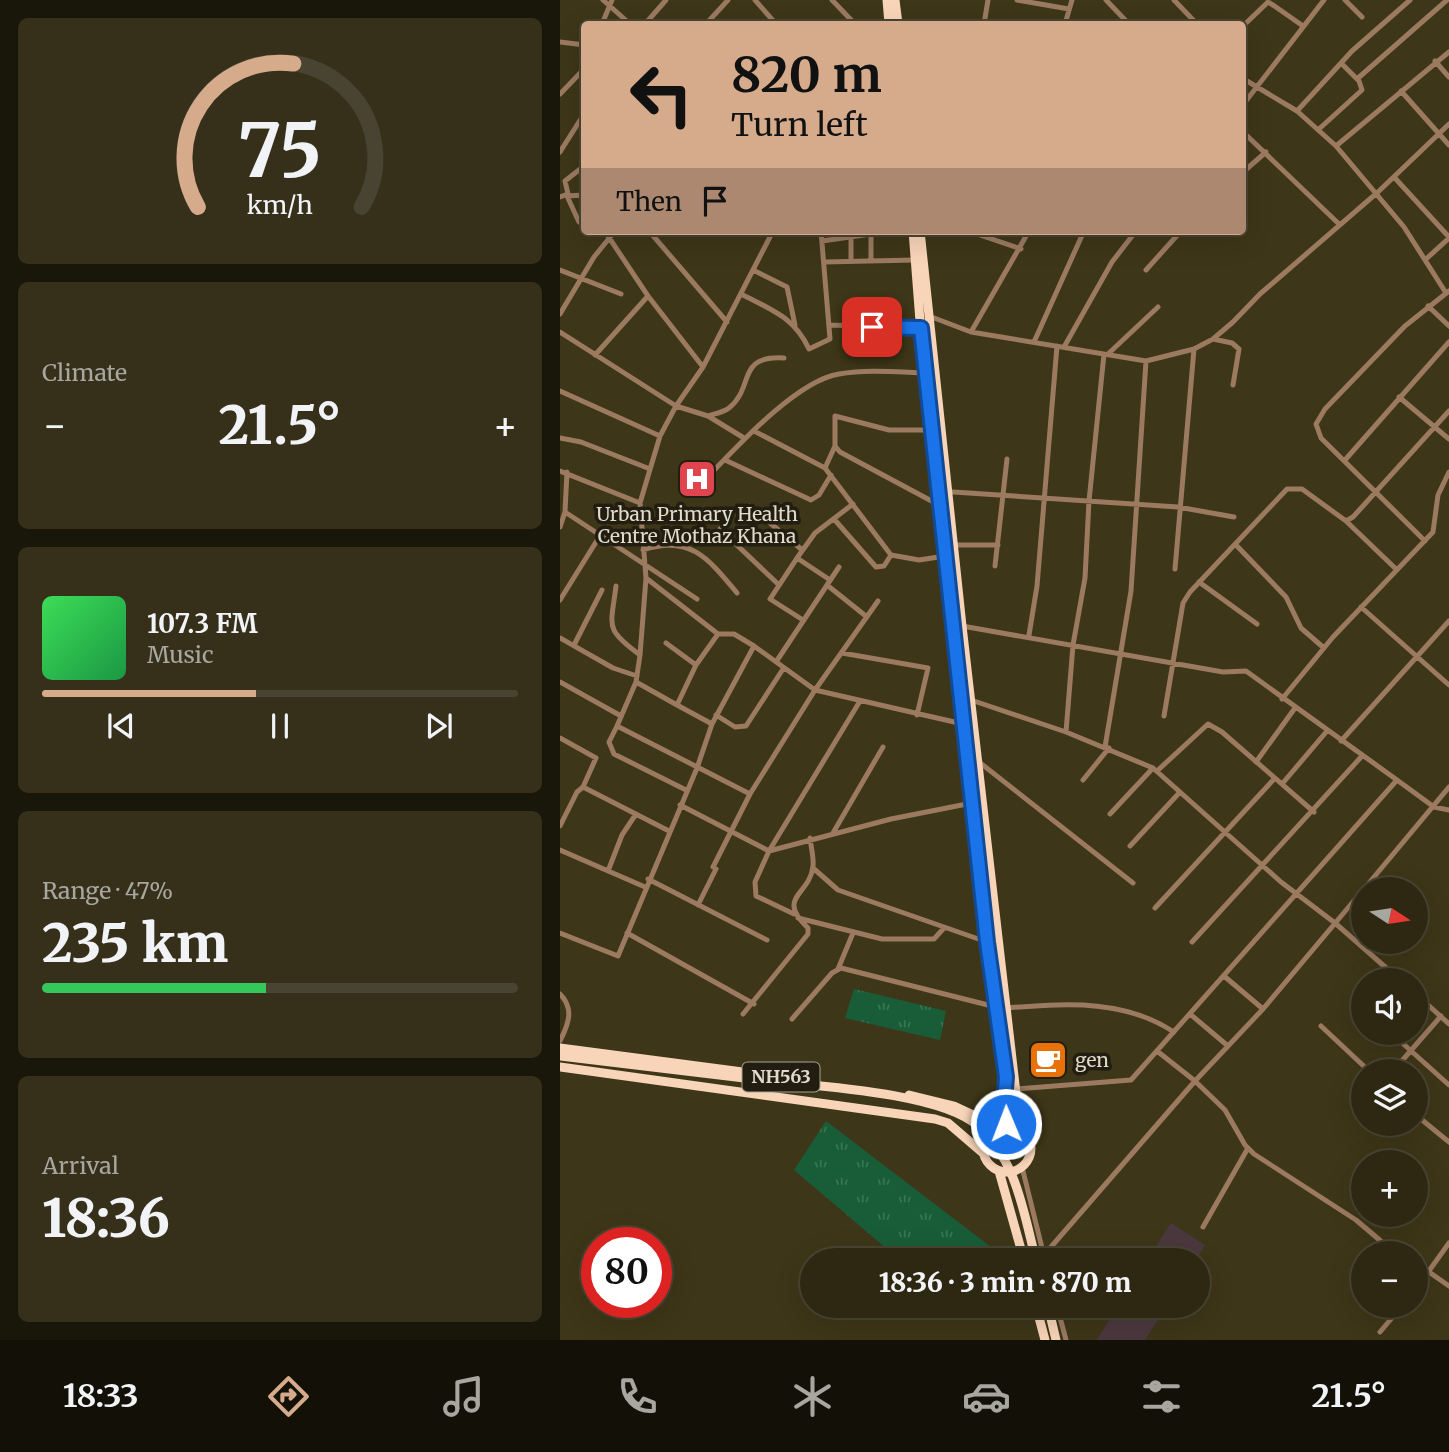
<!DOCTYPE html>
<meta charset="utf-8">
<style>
:root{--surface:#2e2812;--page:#36301b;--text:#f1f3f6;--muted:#a7a69f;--line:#494432;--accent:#d6ab8b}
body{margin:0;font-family:Merriweather,serif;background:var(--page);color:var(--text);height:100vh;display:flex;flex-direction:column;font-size:26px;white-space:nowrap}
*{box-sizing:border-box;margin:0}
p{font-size:23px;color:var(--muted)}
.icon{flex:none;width:38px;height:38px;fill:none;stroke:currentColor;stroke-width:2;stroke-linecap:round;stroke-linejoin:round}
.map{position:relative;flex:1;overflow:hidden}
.side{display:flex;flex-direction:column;gap:18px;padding:18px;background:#19160a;width:560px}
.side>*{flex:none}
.top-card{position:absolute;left:21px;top:21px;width:665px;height:214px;border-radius:7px;box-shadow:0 7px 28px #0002,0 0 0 2px var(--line);background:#d6ab8b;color:#111;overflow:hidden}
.needle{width:46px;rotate:102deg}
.tools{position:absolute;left:791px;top:877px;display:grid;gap:14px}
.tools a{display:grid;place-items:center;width:77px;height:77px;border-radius:50%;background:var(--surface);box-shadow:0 7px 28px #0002,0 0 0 2px var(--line);font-size:35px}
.speed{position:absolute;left:21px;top:1227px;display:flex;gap:14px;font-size:35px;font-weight:700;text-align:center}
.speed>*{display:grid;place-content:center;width:91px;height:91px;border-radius:50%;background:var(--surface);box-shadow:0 7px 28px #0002,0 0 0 2px var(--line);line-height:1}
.speed .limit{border:10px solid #d22;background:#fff;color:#111}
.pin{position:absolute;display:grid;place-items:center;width:60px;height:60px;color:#fff;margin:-30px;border-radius:14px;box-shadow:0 4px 10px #0006}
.me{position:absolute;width:77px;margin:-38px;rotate:359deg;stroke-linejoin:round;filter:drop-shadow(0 0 5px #0008)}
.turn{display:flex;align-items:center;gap:24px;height:147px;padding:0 35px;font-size:32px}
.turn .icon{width:91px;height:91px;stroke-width:2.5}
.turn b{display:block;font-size:49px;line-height:60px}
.then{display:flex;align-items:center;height:66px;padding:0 35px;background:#0003;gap:14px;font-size:26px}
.big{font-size:52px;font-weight:800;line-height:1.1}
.side .card{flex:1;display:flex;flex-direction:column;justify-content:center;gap:10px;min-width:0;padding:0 24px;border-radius:10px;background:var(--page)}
.side .dial{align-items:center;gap:0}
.dial svg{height:182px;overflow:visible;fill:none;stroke:var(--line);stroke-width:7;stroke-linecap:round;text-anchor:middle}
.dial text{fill:var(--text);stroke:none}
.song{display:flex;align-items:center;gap:21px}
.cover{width:84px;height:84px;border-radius:10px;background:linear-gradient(135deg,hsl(130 70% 55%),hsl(140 70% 35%))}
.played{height:7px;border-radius:4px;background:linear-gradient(90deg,var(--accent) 45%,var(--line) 45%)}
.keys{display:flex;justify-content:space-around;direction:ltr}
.heat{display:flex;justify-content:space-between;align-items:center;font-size:38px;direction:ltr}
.charge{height:10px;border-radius:5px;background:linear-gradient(90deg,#34c759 47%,var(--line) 0)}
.trip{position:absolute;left:240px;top:1248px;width:410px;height:70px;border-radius:35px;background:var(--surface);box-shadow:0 7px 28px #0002,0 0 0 2px var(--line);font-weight:800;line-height:70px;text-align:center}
.dock{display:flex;height:112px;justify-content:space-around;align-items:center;background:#121007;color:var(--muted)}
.dock .icon{width:49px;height:49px}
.dock .selected{color:var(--accent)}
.dock b{font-size:32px;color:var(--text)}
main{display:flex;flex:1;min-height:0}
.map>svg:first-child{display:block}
.education{fill:#4b383f}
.park{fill:url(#park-tufts)}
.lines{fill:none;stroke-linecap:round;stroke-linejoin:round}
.minor{stroke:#9b7a60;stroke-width:5}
.trunk{stroke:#f8d4b8;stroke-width:9}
.trunk-bridge{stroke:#f8d4b8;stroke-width:9}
.route-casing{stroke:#114b97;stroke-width:18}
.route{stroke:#1a73e8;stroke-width:12}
.labels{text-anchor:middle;stroke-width:7;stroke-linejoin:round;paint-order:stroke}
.shield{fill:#211e11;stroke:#a7a292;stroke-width:2}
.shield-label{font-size:18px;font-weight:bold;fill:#e0dbca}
.poi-label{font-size:19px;fill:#e0dbca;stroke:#211e11}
</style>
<main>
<section class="side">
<div class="card dial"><svg viewBox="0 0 100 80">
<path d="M14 69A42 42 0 1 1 86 69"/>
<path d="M14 69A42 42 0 0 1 56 6" stroke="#d6ab8b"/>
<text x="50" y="56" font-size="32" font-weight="700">75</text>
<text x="50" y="72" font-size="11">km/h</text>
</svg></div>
<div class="card"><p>Climate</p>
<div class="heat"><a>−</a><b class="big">21.5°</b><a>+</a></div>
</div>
<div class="card">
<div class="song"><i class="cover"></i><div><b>107.3 FM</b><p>Music</p></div></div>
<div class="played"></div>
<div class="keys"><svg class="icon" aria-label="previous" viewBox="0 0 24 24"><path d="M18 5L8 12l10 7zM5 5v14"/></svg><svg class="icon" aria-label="pause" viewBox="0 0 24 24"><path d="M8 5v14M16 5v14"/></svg><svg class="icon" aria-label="next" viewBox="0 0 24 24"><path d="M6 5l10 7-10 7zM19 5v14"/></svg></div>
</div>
<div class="card"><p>Range · 47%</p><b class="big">235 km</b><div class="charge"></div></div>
<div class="card"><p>Arrival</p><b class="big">18:36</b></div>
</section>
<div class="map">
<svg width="889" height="1340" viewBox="0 0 889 1340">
<defs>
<pattern id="park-tufts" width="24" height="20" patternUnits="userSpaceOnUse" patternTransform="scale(1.75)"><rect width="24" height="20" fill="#185d38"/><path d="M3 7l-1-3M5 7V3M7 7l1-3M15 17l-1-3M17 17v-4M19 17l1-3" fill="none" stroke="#397453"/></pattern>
</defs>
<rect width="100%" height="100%" fill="#3e3618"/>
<!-- education -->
<path class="education" d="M611 1223 645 1245 636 1260H587Z
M558 1306H607L585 1340H537Z"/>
<!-- park -->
<path class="park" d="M294 989 386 1011 380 1040 285 1018Z
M266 1121 444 1257 442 1260H340L234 1170Z"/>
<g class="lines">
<!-- minor -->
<path class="minor" d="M43 0 70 24
M195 0 216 24
M272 0 295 24
M457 0 509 9
M546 0 569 24
M614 0 637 24
M785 0 802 17
M713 5 743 26
M42 24 52 0
M85 24 106 0
M146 24 168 0
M424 24 428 0
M505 24 512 0
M682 27 708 2 716 7
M0 42 24 45
M875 61 889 77
M682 78 737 111 776 146 844 227 886 293
M797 79 887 0
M841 91 889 145
M0 94 24 69
M682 106 764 0
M737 111 792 51 850 0
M759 129 802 90 799 81 781 63
M682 131 780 225
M776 146 889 52
M0 152 24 114
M682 173 706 152
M834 177 889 237
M7 196 19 222
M7 196 24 195
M0 197 8 194 5 181 24 166
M89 231 167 322
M408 231 461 249
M311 233V261
M48 236 88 296
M262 241 311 234H353
M865 260 889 238
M291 261V231
M264 262 355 260
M0 270 61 294
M193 270 227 287 235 325
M586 270 621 231
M181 294C212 310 234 317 249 349L270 339 261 231
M868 306 889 326
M0 314 34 257 55 231
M369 316 411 332 586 361 634 349 653 339 673 322 700 294 818 192 889 124
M270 325 361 328
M0 332 116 406 100 436 80 503 86 578 80 655 76 682 57 726 190 794 255 690 403 724
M411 332 469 231
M653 339 672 343 679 349 673 385
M474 342 524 231
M504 347 552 262 576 231
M548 354 598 307
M35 355 88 296 143 367 213 231
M143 367 116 406 148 416 184 438
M0 391 100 436
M839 397 889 439
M148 416C154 414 164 412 169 408 195 387 176 355 224 358
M372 430H329L275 416V446L280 452 379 505
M194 431 265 468 331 555 359 560 385 556
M0 438 21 442 90 469
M165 460 251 500 259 495 271 475
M785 460 889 342
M265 468 275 446
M0 471 80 503
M7 472 5 512 137 599
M141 484C172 452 235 381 279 374 307 369 337 372 365 373
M378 491 618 507 674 517
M190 506 241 549
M274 519 316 567 324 566 331 555
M786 521 837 570
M0 527 5 512
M160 529 219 585
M865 541 761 438 756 424 765 409 845 326 889 291
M393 545H438
M676 545 726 597 741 628 764 648
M83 550C130 534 149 559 177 593
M237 558 255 533 293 504
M435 566 447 459
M615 569 634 349
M86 578 158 634
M639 582 697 624
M267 585 307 617
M56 586C51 627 44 629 80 655
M0 600 41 534
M801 607 889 685
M243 620 210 599 237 558 270 580
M402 626 663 672 686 671 837 780
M469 635 477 586 497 346
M0 638 53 668 77 676
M14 645 42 590
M282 653 368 668 357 715
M216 662 279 567
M136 665 158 634H174L194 646
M0 682 61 716
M76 682 117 705 136 665 106 643
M722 699 773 637 873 532 878 495 889 472
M411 700 506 732 593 768 721 882 775 923 840 980
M300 701 209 851 331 819 412 803
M156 715 175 727 186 726 223 669
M604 716 623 603 630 592 727 489H742L786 521 793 517 889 411
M152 724 194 646 255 690 318 601
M57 726 49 742 54 754 126 790
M506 732 513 645 525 578 529 501 544 354
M0 738 36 758 23 787
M781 741 889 621
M545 747 571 591 586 361
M419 762 573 883
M696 762 735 708
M597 771 648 724 662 732 754 812
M523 780 549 748
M722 784 767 731
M120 805 209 851 195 882 196 896 234 914
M550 814 593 768
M0 826 17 792 23 787 109 831
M273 833 323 747
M570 846 620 792
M0 850 85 887
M153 867 190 794
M253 868 278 890 427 942
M48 871 62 835 76 814
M88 879 207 940
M804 889 889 787
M138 905 156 869
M595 908 715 778
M238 918 322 939H374L384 928
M0 933 58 956 137 768 152 724 117 705
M67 933 194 1004
M632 942 802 756
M278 969 293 933
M664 976 703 1009
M0 994C15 1009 8 1025 0 1041
M856 994 889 1024
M802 1006 803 1008
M445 1008C505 1004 562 998 614 1032
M183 1014 248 934V928C215 896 250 896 253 866 254 858 251 847 250 838
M630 1014 668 1046
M232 1019 272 973 281 968 436 1007
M761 1026 809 1071
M830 1032 889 1085
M597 1051 635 1081 703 1009 803 890
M833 1071 881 1016
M456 1089 571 1080 837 780 874 807 889 810
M856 1115 889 1142
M462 1167 485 1260
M643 1227 688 1148
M484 1255 635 1081 665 1110 685 1145 694 1154 796 1220 835 1253
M856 1271 864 1279
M869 1272 889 1286
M856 1289 889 1243
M497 1306 506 1340
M820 1332 842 1306"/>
<!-- trunk -->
<path class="trunk" d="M327 0 329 24
M335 0 338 24
M353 231 364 373 427 942 446 1077 442 1125
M360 231 402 626 460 1128
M0 1048 252 1081
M0 1067 375 1119 388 1123 423 1153
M349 1095 394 1106 437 1126
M423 1148a24 24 0 1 1 48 0a24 24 0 1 1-48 0Z
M439 1171 464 1260
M476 1306 485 1340
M488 1306 496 1340"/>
<!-- trunk-bridge -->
<path class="trunk-bridge" d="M0 1056C67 1064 134 1072 201 1080 254 1086 380 1092 418 1126 457 1161 463 1211 476 1260"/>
</g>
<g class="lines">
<defs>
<path id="route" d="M312 327 361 328 427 942 446 1077 442 1125 446 1124"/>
</defs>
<!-- route casing -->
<use href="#route" class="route-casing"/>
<!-- route -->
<use href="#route" class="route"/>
</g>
<!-- icons -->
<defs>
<symbol id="hospital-square" viewBox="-11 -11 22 22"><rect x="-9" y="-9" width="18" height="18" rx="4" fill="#e0444e" stroke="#211e11"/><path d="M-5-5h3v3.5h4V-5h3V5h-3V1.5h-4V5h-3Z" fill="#fff"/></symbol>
<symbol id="cafe-square" viewBox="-11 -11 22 22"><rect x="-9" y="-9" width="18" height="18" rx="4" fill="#e8710a" stroke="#211e11"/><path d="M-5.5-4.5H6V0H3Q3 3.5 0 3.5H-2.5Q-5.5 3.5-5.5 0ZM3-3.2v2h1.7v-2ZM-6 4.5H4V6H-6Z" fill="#fff"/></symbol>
</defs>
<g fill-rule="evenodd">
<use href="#hospital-square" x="115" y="457" width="44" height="44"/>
<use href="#cafe-square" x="466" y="1038" width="44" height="44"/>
</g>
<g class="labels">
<!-- shield labels -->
<rect class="shield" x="182.5" y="1062.5" width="77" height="29" rx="5"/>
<g class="shield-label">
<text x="221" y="1083">NH563</text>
</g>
<!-- poi labels -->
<g class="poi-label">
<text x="137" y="521">Urban Primary Health<tspan x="137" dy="22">Centre Mothaz Khana</tspan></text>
<text x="515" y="1067" text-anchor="start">gen</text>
</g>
</g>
</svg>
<div class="tools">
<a><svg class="needle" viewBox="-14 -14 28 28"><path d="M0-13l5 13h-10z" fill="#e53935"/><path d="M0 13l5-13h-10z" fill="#a7a69f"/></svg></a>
<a><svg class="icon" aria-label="sound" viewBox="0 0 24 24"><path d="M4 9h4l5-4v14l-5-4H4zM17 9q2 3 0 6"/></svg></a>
<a><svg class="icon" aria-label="layers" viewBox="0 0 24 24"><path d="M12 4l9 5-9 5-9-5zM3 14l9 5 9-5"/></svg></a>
<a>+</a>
<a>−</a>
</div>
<div class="speed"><div class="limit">80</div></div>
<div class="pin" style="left:312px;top:327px;background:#d93025"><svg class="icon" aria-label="arrive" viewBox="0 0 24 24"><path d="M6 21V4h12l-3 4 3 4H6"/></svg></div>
<svg class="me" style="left:446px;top:1124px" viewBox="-20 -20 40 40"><circle r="17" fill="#1a73e8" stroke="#fff" stroke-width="3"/><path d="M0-11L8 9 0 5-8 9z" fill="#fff"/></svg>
<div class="trip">18:36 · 3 min · 870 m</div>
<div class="top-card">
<div class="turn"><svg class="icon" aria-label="left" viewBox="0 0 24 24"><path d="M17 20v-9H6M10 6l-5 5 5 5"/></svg><div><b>820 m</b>Turn left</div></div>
<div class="then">Then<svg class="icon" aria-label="arrive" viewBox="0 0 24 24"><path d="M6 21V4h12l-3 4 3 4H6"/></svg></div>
</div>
</div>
</main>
<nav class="dock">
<b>18:33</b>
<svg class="icon selected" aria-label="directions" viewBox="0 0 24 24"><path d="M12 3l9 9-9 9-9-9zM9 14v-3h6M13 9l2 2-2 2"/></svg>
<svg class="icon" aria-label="music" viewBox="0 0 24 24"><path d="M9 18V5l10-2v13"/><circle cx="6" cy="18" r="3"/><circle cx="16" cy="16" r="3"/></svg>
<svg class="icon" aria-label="phone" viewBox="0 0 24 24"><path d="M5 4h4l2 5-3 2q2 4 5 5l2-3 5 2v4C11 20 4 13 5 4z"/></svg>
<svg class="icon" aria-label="climate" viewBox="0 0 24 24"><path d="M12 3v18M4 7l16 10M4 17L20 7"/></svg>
<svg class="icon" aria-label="car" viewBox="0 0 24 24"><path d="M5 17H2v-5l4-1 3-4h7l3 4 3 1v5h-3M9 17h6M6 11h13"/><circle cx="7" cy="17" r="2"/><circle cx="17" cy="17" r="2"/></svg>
<svg class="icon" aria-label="filters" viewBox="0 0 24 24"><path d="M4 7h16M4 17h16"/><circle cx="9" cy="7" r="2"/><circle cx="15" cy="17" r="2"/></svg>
<b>21.5°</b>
</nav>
